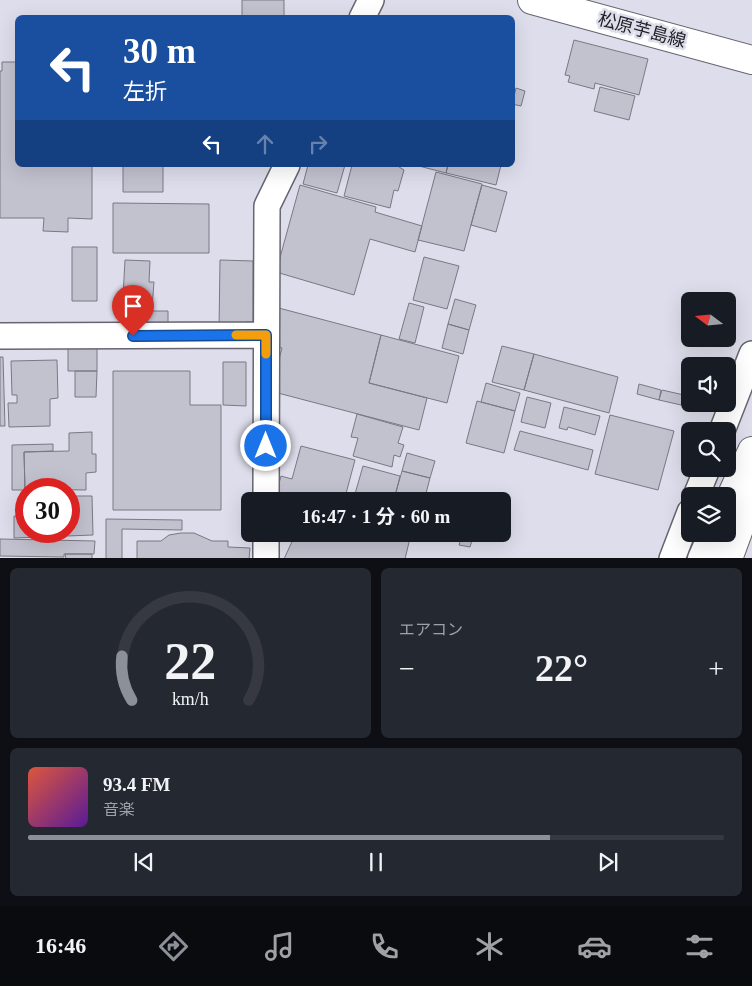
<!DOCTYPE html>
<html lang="ja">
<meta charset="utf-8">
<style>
:root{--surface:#171b24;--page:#242831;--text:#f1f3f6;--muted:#9ea1a6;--line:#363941;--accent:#8c9099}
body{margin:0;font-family:"Times New Roman","Noto Sans JP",serif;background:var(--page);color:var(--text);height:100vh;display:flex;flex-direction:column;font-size:19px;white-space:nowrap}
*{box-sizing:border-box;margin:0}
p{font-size:16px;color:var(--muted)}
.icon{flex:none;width:28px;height:28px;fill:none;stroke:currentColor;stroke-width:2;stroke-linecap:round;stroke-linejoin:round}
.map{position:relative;height:558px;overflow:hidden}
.drawer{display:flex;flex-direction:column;gap:10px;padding:10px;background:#0d0f14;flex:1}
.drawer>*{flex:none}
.guide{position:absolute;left:15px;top:15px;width:500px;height:152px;border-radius:8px;box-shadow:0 5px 20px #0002;background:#1a4fa0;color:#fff;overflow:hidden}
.needle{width:32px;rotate:286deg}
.fabs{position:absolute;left:681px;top:292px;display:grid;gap:10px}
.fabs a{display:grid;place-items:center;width:55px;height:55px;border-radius:8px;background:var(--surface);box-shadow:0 5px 20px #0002;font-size:25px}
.speed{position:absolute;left:15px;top:478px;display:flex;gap:10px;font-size:25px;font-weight:700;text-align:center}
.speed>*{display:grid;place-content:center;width:65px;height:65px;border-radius:50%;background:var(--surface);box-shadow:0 5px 20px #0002;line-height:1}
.speed .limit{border:8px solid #d22;background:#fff;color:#111}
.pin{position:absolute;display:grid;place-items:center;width:42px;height:42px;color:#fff;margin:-51px -21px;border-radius:50% 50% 50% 0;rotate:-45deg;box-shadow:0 0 5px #0007}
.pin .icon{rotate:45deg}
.me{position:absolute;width:55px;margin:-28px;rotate:0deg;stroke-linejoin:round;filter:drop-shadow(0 0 4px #0008)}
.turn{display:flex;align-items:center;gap:18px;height:105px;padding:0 25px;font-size:22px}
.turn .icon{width:65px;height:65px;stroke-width:2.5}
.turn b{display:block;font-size:35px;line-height:42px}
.lanes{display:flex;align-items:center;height:48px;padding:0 25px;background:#0003;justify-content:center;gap:25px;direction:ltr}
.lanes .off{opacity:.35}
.big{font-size:38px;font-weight:700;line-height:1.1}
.drawer .widget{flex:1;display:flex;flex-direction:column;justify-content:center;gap:8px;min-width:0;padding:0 18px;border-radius:8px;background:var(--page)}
.drawer .dial{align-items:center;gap:0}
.dial svg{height:130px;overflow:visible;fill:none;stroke:var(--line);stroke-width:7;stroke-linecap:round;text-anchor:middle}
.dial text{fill:var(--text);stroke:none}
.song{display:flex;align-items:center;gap:15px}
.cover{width:60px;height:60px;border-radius:8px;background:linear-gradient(135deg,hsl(10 70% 55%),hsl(270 70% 35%))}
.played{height:5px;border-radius:2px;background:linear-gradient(90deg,var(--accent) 75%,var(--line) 75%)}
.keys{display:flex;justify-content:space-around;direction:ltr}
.heat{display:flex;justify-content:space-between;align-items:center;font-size:28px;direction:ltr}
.drawer .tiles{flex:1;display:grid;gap:10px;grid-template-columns:1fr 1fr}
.widget:last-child{grid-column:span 2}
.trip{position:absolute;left:241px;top:492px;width:270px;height:50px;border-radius:8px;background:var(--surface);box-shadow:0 5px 20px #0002;font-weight:700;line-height:50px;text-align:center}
.dock{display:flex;height:80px;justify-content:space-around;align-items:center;background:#090b0e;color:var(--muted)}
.dock .icon{width:35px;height:35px}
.dock .current{color:var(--accent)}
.dock b{font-size:22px;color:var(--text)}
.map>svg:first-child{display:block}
.building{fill:#c2c1ce;stroke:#7a7884}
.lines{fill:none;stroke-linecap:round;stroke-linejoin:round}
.street-casing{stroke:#666570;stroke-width:28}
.secondary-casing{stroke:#666570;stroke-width:30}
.highway-casing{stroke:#666570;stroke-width:30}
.street{stroke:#fff;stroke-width:25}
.secondary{stroke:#fff;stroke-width:28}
.highway{stroke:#fff;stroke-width:28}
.route-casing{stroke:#114b97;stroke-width:12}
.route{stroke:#1a73e8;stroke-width:9}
.slow{stroke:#f59e0b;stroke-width:9}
.labels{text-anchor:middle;stroke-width:5;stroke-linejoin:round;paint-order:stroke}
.street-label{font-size:18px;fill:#1e1e23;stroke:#deddeb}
</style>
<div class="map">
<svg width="752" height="559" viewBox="0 0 752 559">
<rect width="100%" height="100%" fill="#deddeb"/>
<!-- building -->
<path class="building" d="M242 0H284V18H242Z
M574 40 648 59 639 95 595 83 594 89 568 82 570 76 565 75Z
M2 62H18V165H92V219L68 218V232L43 231 44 218H0V71H2Z
M600 87 635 96 629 120 594 111Z
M516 88 525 91 521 106 512 104Z
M123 165H163V192H123Z
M308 165H345L337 193 303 184Z
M352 165H396L404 170 398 191 394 190 390 208 344 196Z
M415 165H448L446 173Z
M448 165H501L496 185 446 173Z
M436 172 482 184 464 251 418 240Z
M300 185 376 207 375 212 422 226 415 252 370 239 354 295 276 272Z
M482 185 507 192 496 232 471 225Z
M113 203 209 204V253H113Z
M72 247H97V301H72Z
M424 257 459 266 447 309 413 300Z
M125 260 150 261 149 282H154L152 308 127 307V297H123Z
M220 260 253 261V322H246V331H219Z
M455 299 476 305 469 330 448 324Z
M409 303 424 307 415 343 399 339Z
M275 307 381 335 369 383 427 398 419 430 274 392V379L282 348 274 346Z
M148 311H168V326H147Z
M448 324 469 330 463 354 442 348Z
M381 335 459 356 447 403 369 383Z
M502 346 534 354 524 390 492 382Z
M68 348H97V371H68Z
M534 354 618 377 609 413 524 390Z
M0 357H3L5 426H0Z
M57 360 58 398 50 399V426L9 427 8 403H17V395H12L11 361Z
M223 362H246V406L223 405Z
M75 371H97L96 397H75Z
M113 371H190V405H221V510H113Z
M486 383 520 393 515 411 481 402Z
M639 384 661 390 659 400 637 394Z
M662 390 684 395 681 405 659 400Z
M527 397 551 403 545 428 521 422Z
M477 401 515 411 504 453 466 443Z
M564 407 600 416 595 435 568 427 567 430 559 428Z
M357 414 403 427 398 443 404 445 400 457 394 455 392 467 353 456 358 438 351 437Z
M610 415 674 431 658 490 595 474Z
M520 431 593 450 588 470 514 450Z
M92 432V454H96V472L86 473V490L26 489 25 491 24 452 69 451V433Z
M53 444V451L24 452 25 490H12V445Z
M301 446 355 460 344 501H304L276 494 281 476 292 479Z
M407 453 435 461 430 478 402 471Z
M363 466 400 476 394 501H353Z
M402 471 430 478 424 501 395 495Z
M69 496H92L93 535 14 538V516H26V531H69Z
M106 519 182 520V530L122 529V559H106Z
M181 533H194L212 541H228V547L250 548 249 559H137V541H161L169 535Z
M300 534H394L410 538 405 559H284L295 535 299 537Z
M463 534H474L470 547 459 545Z
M0 539 95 541 94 554H64V557L0 556Z
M65 554H92V559H66Z"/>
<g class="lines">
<defs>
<path id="street" d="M362 18 371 0
M0 336 266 335
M722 431 752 354
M696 496 707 469
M266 501 267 206 287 165
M266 559V534
M672 559 690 512"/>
<path id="secondary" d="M532 0 752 60"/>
<path id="highway" d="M728 503 752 451
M702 559 713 534
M728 559 752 493"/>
</defs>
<!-- street casing -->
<use href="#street" class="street-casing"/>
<!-- secondary casing -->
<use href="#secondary" class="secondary-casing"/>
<!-- highway casing -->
<use href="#highway" class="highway-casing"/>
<!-- street -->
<use href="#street" class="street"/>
<!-- secondary -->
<use href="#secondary" class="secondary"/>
<!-- highway -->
<use href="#highway" class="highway"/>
</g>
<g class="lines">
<defs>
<path id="route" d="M133 336 266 335V446"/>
</defs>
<!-- route casing -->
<use href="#route" class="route-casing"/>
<!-- route -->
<use href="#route" class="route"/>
<!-- slow -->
<path class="slow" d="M236 335H266V354"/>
</g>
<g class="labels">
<!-- street labels -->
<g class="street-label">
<text transform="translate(642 30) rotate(15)" y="6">松原芋島線</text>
</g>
</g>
</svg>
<div class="fabs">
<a><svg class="needle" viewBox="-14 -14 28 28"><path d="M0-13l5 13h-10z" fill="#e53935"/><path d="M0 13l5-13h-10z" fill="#9ea1a6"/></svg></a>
<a><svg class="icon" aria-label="sound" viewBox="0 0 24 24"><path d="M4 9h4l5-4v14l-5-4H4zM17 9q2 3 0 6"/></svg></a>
<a><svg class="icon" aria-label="search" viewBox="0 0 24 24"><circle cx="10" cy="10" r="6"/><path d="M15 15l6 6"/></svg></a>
<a><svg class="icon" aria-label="layers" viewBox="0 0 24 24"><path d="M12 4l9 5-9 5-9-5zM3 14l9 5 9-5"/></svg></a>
</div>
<div class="speed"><div class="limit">30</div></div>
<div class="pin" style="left:133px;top:336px;background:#d93025"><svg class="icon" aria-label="arrive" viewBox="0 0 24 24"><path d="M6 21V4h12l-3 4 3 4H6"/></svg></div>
<svg class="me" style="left:266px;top:446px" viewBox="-20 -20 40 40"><circle r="17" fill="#1a73e8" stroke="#fff" stroke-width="3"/><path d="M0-11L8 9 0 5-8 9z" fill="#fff"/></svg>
<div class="trip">16:47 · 1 分 · 60 m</div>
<div class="guide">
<div class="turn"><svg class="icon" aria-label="left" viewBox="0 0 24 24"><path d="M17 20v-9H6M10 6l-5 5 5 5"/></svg><div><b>30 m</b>左折</div></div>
<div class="lanes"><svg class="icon" aria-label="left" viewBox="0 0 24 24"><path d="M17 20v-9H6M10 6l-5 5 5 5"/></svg><svg class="icon off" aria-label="ahead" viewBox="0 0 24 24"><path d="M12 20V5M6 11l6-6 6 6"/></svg><svg class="icon off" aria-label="right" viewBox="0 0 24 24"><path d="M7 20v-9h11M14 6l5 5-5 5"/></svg></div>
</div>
</div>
<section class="drawer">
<div class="tiles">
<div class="widget dial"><svg viewBox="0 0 100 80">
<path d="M14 69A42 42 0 1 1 86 69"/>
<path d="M14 69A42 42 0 0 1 8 42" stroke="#8c9099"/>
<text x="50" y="56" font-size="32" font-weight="700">22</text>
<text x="50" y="72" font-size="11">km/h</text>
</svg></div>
<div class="widget"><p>エアコン</p>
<div class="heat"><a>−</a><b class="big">22°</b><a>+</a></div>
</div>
<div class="widget">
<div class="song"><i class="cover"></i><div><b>93.4 FM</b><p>音楽</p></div></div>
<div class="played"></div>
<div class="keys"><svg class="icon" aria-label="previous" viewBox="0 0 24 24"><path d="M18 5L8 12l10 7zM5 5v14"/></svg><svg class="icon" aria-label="pause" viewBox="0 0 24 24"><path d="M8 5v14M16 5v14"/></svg><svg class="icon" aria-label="next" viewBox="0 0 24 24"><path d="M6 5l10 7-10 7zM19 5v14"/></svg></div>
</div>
</div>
</section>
<nav class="dock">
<b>16:46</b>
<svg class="icon current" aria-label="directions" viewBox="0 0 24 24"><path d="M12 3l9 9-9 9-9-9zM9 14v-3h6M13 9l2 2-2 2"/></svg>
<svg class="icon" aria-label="music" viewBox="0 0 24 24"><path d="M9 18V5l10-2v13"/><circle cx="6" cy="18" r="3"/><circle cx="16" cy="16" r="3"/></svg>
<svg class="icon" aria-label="phone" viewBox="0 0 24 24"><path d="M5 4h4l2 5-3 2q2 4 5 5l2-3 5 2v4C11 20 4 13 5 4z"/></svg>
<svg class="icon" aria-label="climate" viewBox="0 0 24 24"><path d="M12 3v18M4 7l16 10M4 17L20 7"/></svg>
<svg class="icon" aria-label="car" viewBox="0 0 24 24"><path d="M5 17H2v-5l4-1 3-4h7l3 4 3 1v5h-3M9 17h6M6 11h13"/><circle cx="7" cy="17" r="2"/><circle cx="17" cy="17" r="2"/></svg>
<svg class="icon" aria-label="filters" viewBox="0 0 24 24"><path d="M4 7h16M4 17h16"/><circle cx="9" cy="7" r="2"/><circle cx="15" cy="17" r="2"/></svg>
</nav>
